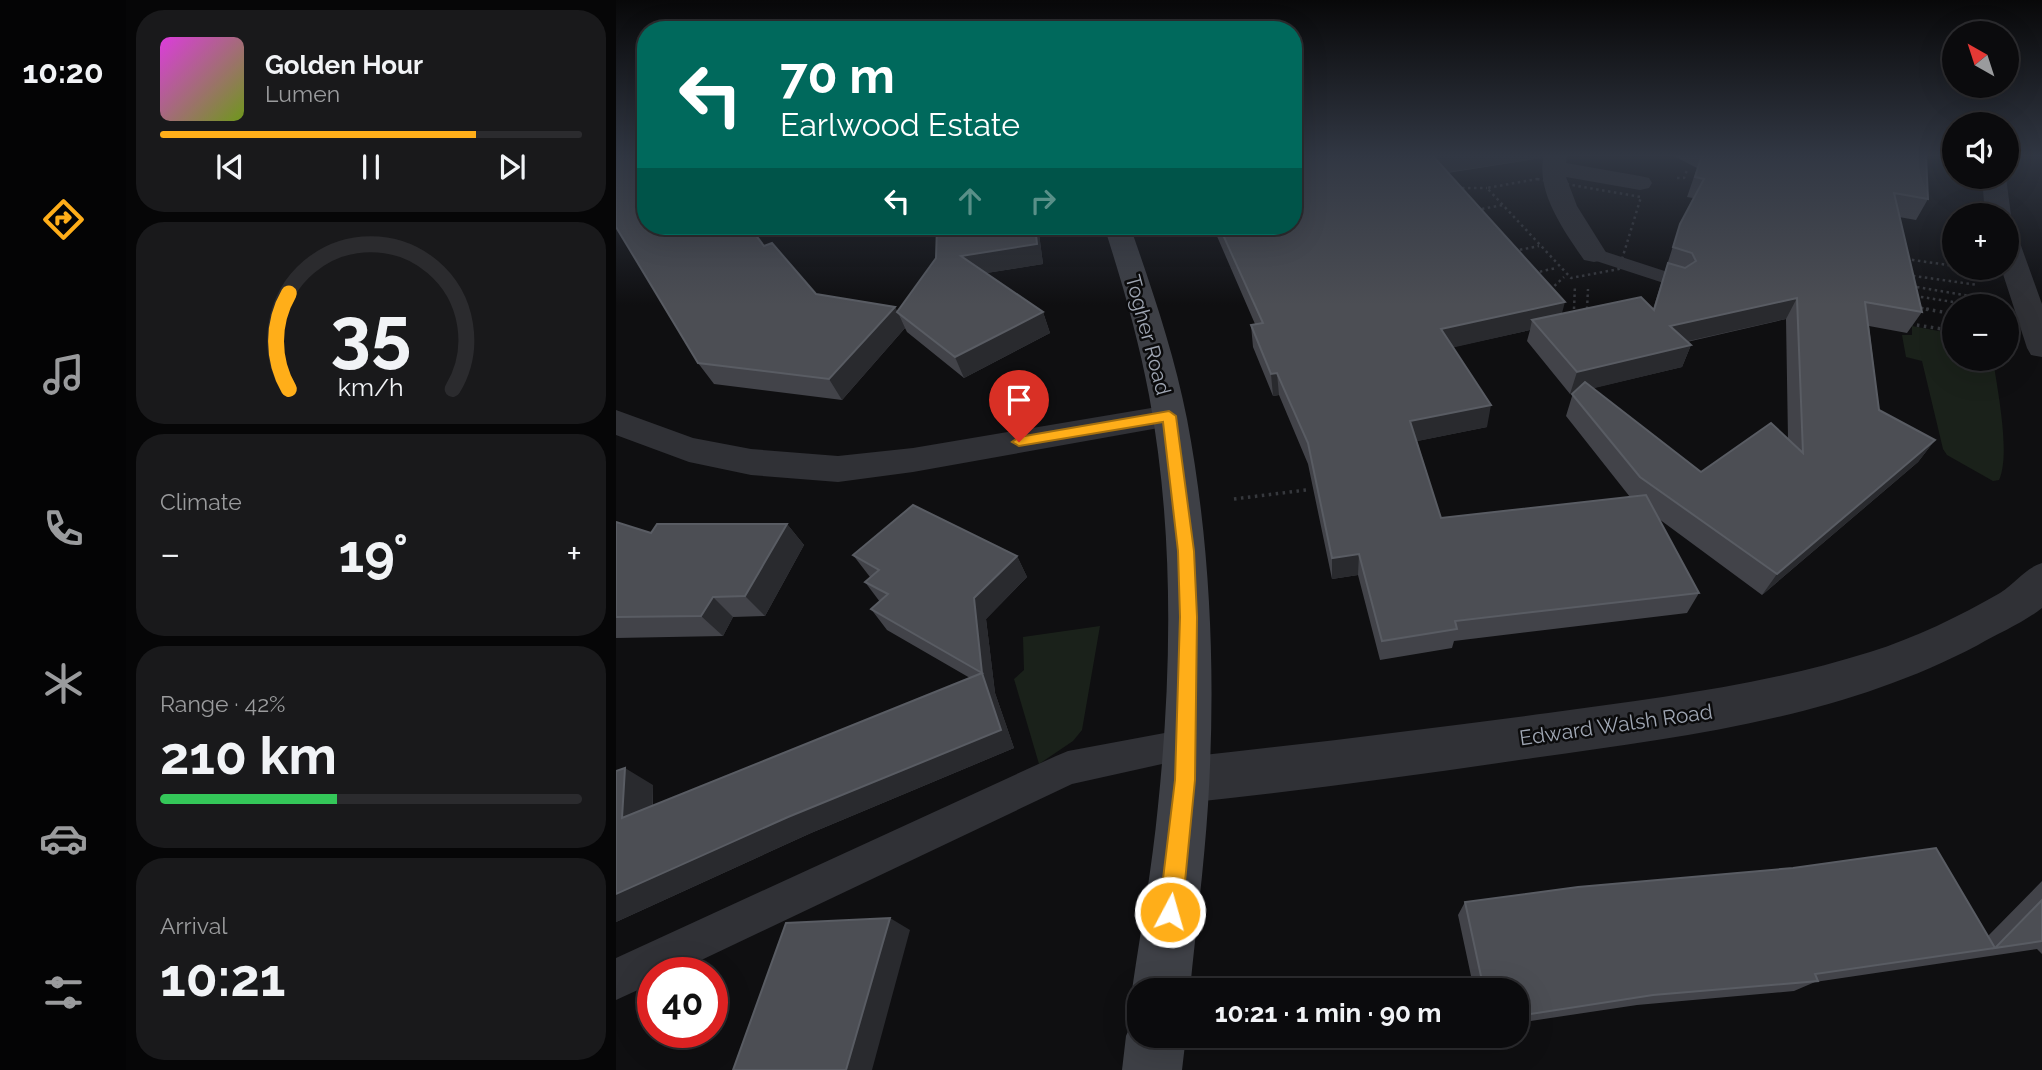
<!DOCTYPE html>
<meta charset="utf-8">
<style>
:root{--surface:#0b0b0d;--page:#19191b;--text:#f1f3f6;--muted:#9a9b9d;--line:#2b2b2e;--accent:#ffae19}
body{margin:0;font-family:Raleway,sans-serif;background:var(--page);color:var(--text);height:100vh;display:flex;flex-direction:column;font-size:26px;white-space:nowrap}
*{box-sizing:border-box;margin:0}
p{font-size:23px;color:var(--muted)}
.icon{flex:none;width:38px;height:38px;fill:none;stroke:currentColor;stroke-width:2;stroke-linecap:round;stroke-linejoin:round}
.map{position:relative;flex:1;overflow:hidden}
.side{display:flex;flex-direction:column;gap:10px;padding:10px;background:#060607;width:490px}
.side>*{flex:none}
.banner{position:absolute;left:21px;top:21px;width:665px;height:214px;border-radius:28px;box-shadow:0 7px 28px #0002,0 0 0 2px var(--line);background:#00695c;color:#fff;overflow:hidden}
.needle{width:46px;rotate:321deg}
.buttons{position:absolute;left:1326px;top:21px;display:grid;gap:14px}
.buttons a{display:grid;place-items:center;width:77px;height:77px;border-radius:50%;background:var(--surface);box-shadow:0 7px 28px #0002,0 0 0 2px var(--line);font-size:35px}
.speed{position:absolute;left:21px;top:957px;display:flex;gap:14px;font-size:35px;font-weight:700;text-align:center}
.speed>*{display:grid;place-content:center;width:91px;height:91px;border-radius:50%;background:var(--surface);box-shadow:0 7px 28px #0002,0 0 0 2px var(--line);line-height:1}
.speed .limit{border:10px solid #d22;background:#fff;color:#111}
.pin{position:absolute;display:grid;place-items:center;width:60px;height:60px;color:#fff;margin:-72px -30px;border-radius:50% 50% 50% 0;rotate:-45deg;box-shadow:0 0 7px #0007}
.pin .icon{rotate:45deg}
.me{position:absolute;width:77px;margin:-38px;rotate:6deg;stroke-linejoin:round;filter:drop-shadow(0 0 5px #0008)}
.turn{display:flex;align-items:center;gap:24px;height:147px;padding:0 28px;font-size:32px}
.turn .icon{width:91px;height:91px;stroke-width:2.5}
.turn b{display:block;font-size:49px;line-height:60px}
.lanes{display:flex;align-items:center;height:66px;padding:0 28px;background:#0003;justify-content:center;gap:35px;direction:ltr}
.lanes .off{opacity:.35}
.big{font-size:52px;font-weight:700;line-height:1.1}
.side .widget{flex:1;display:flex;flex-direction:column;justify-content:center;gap:10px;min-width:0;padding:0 24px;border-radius:28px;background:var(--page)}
.side .dial{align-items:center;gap:0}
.dial svg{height:182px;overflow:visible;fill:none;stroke:var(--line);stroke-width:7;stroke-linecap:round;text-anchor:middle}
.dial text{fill:var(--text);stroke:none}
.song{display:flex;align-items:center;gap:21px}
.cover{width:84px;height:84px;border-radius:10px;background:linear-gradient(135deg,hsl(300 70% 55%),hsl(80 70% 35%))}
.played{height:7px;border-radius:4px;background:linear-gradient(90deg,var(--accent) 75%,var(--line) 75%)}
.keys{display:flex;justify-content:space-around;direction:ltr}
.heat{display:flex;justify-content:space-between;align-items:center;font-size:38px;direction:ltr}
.charge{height:10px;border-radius:5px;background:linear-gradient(90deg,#34c759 42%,var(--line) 0)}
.trip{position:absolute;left:511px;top:978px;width:402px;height:70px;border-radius:28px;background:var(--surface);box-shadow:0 7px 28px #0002,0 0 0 2px var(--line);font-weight:700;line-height:70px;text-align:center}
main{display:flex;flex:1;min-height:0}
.menu{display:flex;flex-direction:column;width:126px;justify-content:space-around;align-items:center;background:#040405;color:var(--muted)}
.menu .icon{width:49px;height:49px}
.menu .on{color:var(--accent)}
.menu b{font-size:32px;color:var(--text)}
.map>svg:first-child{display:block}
.green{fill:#1a211a}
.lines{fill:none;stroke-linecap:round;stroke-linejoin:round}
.path-far1{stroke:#36383d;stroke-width:2.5;stroke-dasharray:2.5 3.5;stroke-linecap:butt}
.path{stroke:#36383d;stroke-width:3.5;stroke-dasharray:2.5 4.5;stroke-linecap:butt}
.lane{fill:#303136;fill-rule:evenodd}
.street{fill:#303136;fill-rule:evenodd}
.secondary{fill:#3e4046;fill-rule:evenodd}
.wall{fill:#424349;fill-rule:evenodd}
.shaded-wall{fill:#292a2e}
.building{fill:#4c4e54;stroke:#595c63;stroke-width:2}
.route{fill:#ffae19;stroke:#a67110;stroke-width:2}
.labels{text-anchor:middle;stroke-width:5;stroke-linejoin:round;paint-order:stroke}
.street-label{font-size:21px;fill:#9fa6b3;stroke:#0b0b0c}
</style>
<main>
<nav class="menu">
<b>10:20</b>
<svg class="icon on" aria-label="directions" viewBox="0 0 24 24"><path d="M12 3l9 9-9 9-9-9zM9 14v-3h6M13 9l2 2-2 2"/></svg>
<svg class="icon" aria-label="music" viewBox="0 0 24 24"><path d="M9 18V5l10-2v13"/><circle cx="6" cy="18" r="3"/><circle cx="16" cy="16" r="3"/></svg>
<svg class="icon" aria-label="phone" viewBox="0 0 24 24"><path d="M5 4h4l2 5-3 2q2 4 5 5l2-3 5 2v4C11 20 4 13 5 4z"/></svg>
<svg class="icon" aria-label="climate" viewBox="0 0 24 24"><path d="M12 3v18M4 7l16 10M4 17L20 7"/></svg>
<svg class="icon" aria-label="car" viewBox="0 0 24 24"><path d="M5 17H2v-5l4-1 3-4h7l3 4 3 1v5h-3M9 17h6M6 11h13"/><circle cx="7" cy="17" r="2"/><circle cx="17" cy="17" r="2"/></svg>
<svg class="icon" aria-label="filters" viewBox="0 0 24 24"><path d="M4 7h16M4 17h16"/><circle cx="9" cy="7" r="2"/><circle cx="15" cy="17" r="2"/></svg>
</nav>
<section class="side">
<div class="widget">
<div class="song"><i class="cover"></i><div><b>Golden Hour</b><p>Lumen</p></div></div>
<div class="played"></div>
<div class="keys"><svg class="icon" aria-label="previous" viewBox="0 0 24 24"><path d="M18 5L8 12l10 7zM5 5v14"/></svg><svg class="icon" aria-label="pause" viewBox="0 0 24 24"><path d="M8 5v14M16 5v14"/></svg><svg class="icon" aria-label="next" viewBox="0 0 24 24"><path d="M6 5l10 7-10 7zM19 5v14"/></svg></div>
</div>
<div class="widget dial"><svg viewBox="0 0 100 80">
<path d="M14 69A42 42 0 1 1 86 69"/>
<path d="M14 69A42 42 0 0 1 14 27" stroke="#ffae19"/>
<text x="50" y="56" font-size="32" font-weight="700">35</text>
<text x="50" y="72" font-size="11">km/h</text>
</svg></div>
<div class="widget"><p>Climate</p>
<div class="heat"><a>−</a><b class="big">19°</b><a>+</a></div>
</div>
<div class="widget"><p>Range · 42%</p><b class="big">210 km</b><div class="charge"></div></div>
<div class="widget"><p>Arrival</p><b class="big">10:21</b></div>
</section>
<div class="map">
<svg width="1426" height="1070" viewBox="0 0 1426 1070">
<rect width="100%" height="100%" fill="#0f0f11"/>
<!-- green -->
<path class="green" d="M1296 326 1339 334V359H1377C1381 388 1395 454 1383 480L1377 481 1331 455 1327 449 1306 361 1290 357 1286 335H1296Z
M484 626 466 730 457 741 423 764 398 679 408 670 407 637Z"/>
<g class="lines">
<!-- path-far1 -->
<path class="path-far1" d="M1061 178H1068L1071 170
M921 179 1025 197 1003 269 955 278 871 188Z
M840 188H871
M860 210 887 205
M898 251 923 246
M1290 259 1339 266
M918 273 940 268
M1291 275 1362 285
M1295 286 1366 298
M934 290 948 277
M1299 296 1363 306
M1299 307 1313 309
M958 309 959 285
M971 309 972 289"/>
<!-- path -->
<path class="path" d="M1303 308 1339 314
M971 312V308
M958 314V308
M1294 324 1339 331
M618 499 690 490"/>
<!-- lane -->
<path class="lane" d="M978 248 1067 277 1070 281 1067 285 1060 287 971 258 968 254Z
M570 729 582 734 587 745 582 756 456 784 58 973H37V983L0 1000V958L440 756 452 751Z"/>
<!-- street -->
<path class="street" d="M928 155H951L950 163 1024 176 1033 178 1036 183 1033 188 1024 190 950 177 961 206 991 254 988 260 978 262 968 260C948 231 919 191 928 155Z
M1326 155H1339V163L1329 160Z
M1366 177H1390L1395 215 1391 220V215H1369Z
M1391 235 1400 237 1404 243 1426 304V357L1415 355 1411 348 1385 268H1391Z
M553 405 565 408 570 416 565 424 297 472 222 482 135 475 73 462 0 435V410L77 438 135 449 222 456 297 448Z
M1426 563V608C1407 623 1383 633 1362 645 1224 718 1069 737 917 758 801 775 685 791 569 803L552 797 545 780 552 763 569 757C690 744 811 729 932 713 1040 698 1149 685 1254 652 1299 638 1344 616 1384 593 1400 583 1408 569 1426 563Z"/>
<!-- secondary -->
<path class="secondary" d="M488 226H514C536 289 558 353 571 419 595 546 600 677 592 805 588 867 580 928 574 990H523V1006L516 990C525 929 536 868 542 806 556 671 558 529 533 395 522 337 506 282 488 226Z
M523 1013V1036H570L566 1070H506L510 1036 519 1015Z"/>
</g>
<!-- wall -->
<path class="wall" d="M677 155 925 158 831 173 946 314 1037 309 1064 224 1077 198 1071 197 1081 168 1056 155H1310L1312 199 1300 220 1283 217 1306 312 1291 333 1253 326 1263 410 1319 440 1302 462 1146 595 1043 519 1083 593 1071 613 838 641 836 648 764 660 742 575 716 579 692 464 663 395 657 396 637 347 635 325 639 324 597 227 596 226H677ZM1170 319 1172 439 1085 472 977 388 1066 367 1075 345 1071 342ZM914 330 911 341 954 394 957 393 950 416 1014 497 825 518 801 441 871 427 837 347Z
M321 226H422L427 264 370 273 427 312 434 333 348 378 291 332 281 312 320 258Z
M148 246 200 294 279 307 289 328 226 400 98 384 82 363Z
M0 522 35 533 171 524 188 545 149 616 117 617 107 636 0 638Z
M237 555 401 556 411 577 370 619 379 693 398 748 195 833 0 922 37 785V806L354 678 271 630 255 609 264 602 249 582 254 577Z
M1426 881V954L1421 949 1199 982 1178 991 1021 1005 901 1023V990H858L842 915 849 902 1372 936Z"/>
<!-- shaded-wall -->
<path class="shaded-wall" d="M816 155H927L925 158 814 175Z
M419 226H422L427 264 353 276 345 256Z
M1181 298 1170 319 1046 347 1054 326Z
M949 302 943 324 916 320 914 330 822 351 825 329Z
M279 307 289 328 226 400 213 379Z
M427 312 434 333 348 378 339 357Z
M1075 345 1066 367 954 394 961 372Z
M661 373 663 395 657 396 655 374Z
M875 405 871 427 792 443 794 421Z
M1319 440 1302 462 1146 595 1161 574Z
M171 524 188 545 149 616 129 596Z
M743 554 742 575 716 579V558Z
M401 556 411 577 370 619 379 693 398 748 195 833 0 922V894L366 673 358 598Z
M97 597 117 617 107 636 85 616Z
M9 768 37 785 36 834 6 818Z
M274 918 294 930 256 1070H230Z"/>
<!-- building -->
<path class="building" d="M0 155H30V226H133L148 246 156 243 200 294 279 307 213 379 82 363 0 227Z
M677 155H817H816L949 302 825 329 875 405 794 421 825 518 1030 495 1083 593 839 621 841 629 766 641 743 554 716 558 692 443 661 373 655 374 635 325 647 323 603 226H677Z
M1086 155H1310L1312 199 1278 193 1306 312 1249 302 1263 410 1319 440 1161 574 1024 477 956 394 969 382 1085 472 1155 423 1187 453 1181 298 1054 326 1075 345 961 372 916 320 1025 297 1038 310 1052 263 1069 268 1080 261 1076 253 1057 247 1064 224 1088 179 1079 177Z
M321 226H419L421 244 345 256 427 312 339 357 281 312 320 258Z
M297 505 401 556 358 598 366 673 385 730 172 817 0 894V771L9 768 6 818 366 673 255 609 272 594 249 582 263 570 237 555Z
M0 522 35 533 41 524H171L129 596 97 597 85 616 0 617Z
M1320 848 1379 948 1199 974 1202 981 1037 995 901 1016V990H868L849 902 962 887 1177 868Z
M1426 900V941L1379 948Z
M274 918 230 1070H117L170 923Z"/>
<!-- sky -->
<linearGradient id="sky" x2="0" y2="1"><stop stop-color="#080809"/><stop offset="0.51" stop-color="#313743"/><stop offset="1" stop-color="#313743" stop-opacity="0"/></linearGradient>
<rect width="1426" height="305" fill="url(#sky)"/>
<!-- route -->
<path class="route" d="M553 411 560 416 578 551 581 617 579 780 566 912 562 919 554 923 547 919 543 912 559 780 564 617 562 551 547 422 403 446 396 442 403 437Z"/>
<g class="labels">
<!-- street labels -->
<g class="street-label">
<text transform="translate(532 335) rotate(75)" y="7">Togher Road</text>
<text transform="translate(1000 725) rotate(-8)" y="7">Edward Walsh Road</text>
</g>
</g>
</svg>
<div class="buttons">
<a><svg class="needle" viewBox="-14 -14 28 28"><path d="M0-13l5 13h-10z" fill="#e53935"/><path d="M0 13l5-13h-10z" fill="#9a9b9d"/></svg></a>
<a><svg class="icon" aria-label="sound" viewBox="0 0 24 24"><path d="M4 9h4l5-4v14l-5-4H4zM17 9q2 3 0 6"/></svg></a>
<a>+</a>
<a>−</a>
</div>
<div class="speed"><div class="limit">40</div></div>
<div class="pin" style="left:403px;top:442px;background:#d93025"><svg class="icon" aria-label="arrive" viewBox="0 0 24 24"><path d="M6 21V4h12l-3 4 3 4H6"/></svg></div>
<svg class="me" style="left:554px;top:912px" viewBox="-20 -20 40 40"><circle r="17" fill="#ffae19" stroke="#fff" stroke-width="3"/><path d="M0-11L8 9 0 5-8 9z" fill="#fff"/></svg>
<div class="trip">10:21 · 1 min · 90 m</div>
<div class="banner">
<div class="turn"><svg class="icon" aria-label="left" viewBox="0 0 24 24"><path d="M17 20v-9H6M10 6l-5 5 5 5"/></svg><div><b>70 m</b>Earlwood Estate</div></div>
<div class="lanes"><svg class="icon" aria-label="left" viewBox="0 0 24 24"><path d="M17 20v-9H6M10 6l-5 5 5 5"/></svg><svg class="icon off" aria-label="ahead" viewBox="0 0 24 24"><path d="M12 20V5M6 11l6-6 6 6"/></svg><svg class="icon off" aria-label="right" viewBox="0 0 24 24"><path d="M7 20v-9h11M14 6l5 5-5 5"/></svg></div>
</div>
</div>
</main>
